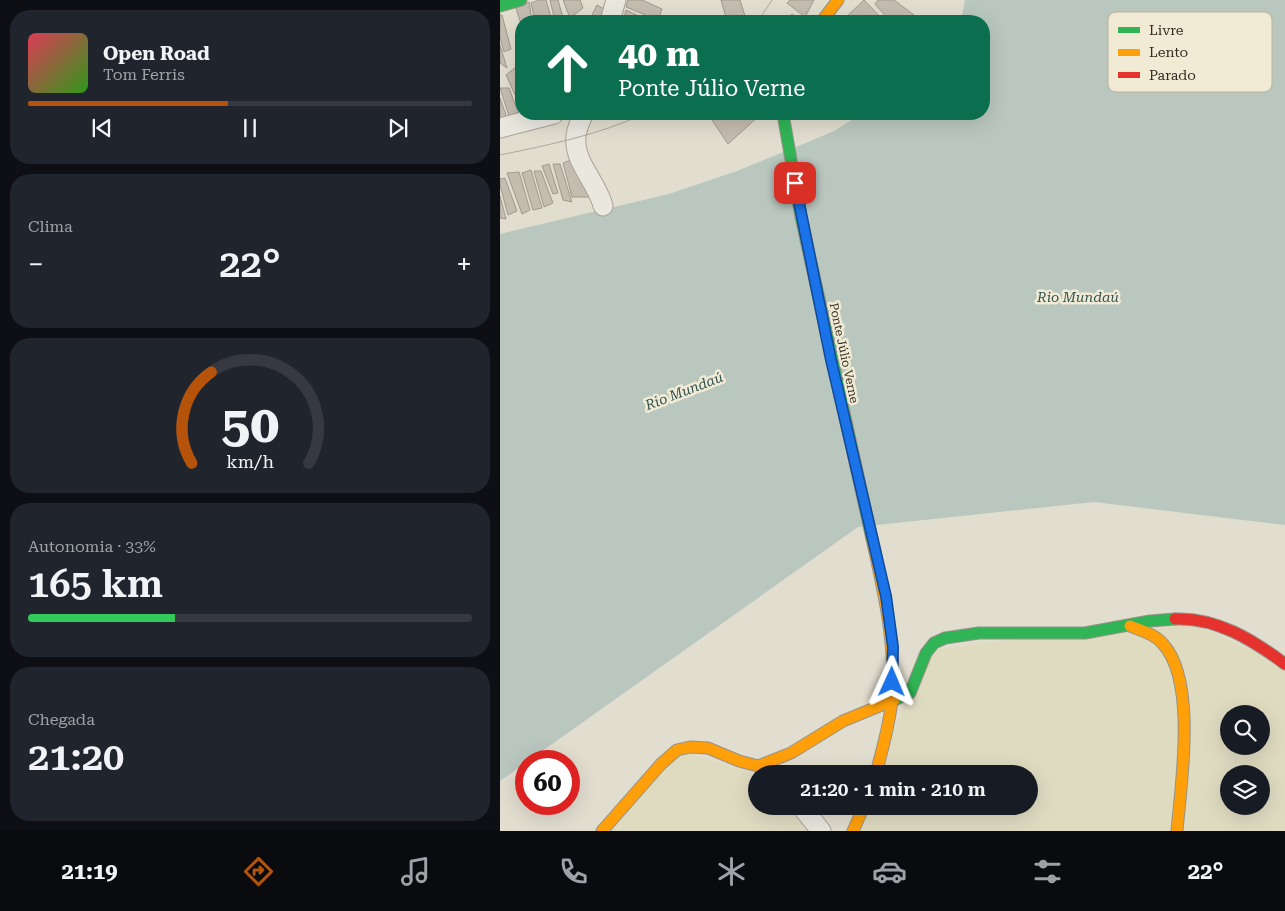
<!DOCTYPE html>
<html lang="pt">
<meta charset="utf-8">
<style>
:root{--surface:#171b24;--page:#20242c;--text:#f1f3f6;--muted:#9ea1a6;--line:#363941;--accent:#b45309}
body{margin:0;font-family:"Roboto Serif",serif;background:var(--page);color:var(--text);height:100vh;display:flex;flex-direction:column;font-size:19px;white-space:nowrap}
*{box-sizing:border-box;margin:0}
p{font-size:16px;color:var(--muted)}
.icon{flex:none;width:28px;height:28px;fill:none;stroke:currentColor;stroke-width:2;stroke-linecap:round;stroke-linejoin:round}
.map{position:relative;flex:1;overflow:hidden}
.drawer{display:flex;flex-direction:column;gap:10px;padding:10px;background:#0d0f14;width:500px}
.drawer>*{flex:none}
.guide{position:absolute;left:15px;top:15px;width:475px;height:105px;border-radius:20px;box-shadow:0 5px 20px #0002;background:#0b6e4f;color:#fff;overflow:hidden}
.buttons{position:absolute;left:720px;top:705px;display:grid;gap:10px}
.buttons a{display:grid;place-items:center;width:50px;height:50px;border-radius:50%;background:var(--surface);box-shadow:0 5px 20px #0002;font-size:25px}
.speed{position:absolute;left:15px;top:750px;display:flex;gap:10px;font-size:25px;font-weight:700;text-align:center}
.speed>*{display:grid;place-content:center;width:65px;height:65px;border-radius:50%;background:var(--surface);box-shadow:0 5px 20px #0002;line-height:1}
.speed .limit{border:8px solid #d22;background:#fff;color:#111}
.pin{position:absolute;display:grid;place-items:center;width:42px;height:42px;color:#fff;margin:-21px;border-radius:10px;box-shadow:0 2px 8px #0006}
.me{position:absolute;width:55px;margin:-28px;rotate:1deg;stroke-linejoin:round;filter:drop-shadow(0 0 4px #0008)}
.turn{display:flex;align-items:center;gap:18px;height:105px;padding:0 20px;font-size:22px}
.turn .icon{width:65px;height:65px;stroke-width:2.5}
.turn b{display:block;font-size:35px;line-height:42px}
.big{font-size:38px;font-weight:600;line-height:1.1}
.drawer .card{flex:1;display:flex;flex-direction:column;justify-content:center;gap:8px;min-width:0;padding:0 18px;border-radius:20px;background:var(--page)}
.drawer .dial{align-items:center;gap:0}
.dial svg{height:130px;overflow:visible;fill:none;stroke:var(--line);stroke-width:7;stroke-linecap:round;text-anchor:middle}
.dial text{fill:var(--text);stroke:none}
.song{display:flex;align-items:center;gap:15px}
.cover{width:60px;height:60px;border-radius:8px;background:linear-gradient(135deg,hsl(350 70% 55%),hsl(110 70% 35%))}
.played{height:5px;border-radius:2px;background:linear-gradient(90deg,var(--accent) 45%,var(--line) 45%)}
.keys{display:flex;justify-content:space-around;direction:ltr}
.heat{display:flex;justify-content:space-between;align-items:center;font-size:28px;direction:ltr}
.charge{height:8px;border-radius:4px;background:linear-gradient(90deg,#34c759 33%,var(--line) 0)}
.trip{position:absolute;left:248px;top:765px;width:290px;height:50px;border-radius:25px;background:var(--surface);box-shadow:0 5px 20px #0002;font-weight:600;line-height:50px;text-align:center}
.tab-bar{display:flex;height:80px;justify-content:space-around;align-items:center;background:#090b0e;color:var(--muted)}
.tab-bar .icon{width:35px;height:35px}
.tab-bar .on{color:var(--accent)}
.tab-bar b{font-size:22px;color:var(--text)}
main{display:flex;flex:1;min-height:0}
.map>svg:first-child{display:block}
.farmland{fill:#dfdbc1;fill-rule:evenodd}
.water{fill:#b9c7bf}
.building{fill:#c5bcb0;stroke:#a1998e}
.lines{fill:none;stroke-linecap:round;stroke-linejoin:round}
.street-casing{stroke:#a7a297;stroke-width:21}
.fast-casing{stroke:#969288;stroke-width:13}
.slow-casing{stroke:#969288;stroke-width:13}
.jam-casing{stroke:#969288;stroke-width:13}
.street{stroke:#eae7df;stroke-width:19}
.fast{stroke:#30b455;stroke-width:11}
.slow{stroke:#ff9f0a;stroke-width:11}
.jam{stroke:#e5322d;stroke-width:11}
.tram{stroke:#aaa79f;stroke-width:1}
.route-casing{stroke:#114b97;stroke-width:12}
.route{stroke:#1a73e8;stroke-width:9}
.labels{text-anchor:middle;stroke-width:5;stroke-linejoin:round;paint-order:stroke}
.street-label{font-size:12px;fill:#352b20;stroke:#f1ebd6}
.water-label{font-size:14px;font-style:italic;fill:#315352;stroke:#f1ebd6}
.key{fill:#f1ebd6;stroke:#b9b19f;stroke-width:1}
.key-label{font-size:14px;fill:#352b20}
</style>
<main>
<section class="drawer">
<div class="card">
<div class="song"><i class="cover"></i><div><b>Open Road</b><p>Tom Ferris</p></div></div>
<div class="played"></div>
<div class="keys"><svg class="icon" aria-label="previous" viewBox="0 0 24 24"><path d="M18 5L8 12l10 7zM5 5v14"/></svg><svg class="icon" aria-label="pause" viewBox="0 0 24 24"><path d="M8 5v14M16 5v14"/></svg><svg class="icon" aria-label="next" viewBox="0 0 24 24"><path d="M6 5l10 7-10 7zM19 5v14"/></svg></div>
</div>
<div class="card"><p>Clima</p>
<div class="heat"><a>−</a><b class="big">22°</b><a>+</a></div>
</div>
<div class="card dial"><svg viewBox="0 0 100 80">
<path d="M14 69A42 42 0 1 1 86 69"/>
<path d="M14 69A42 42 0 0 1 26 13" stroke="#b45309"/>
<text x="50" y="56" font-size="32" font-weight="700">50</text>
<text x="50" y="72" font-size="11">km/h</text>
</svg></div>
<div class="card"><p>Autonomia · 33%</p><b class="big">165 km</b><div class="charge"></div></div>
<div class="card"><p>Chegada</p><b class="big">21:20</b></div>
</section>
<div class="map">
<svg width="785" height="831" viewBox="0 0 785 831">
<rect width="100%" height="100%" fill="#e1ddcf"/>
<!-- farmland -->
<path class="farmland" d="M678 618 785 664V831H353L364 806H529V774H376L426 651ZM729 714H761V746H729ZM729 774H761V806H729Z
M177 750 256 774V806H301L321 831H102Z"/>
<!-- water -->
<path class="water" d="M465 0H785V525L594 502 358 527 0 781V234L169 194 237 171 308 142 334 131 361 114H484V21H461Z"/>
<!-- building -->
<path class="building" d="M39 0H46L52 21H35L31 3Z
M50 0H58L64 21H55Z
M63 0H80L83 8 70 18Z
M128 0H142L162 9 158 20 126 7Z
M221 0H240L245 16 234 21H227Z
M290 0H314L305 17 287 3Z
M364 0 384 21H342Z
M378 0H394L418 18 415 21H390L375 4Z
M29 2 32 21H21V24L16 8Z
M97 5 106 10 102 21 90 19Z
M126 10 149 21H123Z
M292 14 302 21H285Z
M0 15H2L11 49 4 52 0 37Z
M0 45 7 68 0 63Z
M16 67 21 82V108L6 75Z
M0 88H9L18 112 9 116Z
M0 98 6 115 0 124Z
M208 114H259L260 115 228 144Z
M76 158 90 197H72L63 163Z
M49 164 58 193 53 194 42 166Z
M53 164H60L72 202 63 200Z
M31 170 42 208 33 210 22 173Z
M34 171H41L53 203 44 207Z
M19 172 30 210 22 214 7 173Z
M5 178 17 211 8 215 0 185V179Z
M0 196 6 219 0 218Z"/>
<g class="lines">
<defs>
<path id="street" d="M110 21 116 0
M83 114C81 121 76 129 76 137 73 161 98 184 103 206
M0 128 54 114
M301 806 321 831"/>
<path id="fast" d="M0 6 21 0
M283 114 301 217 372 539
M394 700 410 693 426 653 434 643 445 638 479 633H585L650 621 675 619"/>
<path id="slow" d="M322 21 338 0
M372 539C384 593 396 643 392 699 390 724 382 749 376 774
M630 626C642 631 655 634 663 644 697 681 681 784 677 831
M102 831 161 764 177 750 190 747 208 748 239 761 258 766 291 753 343 721 394 700
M353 831 364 806"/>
<path id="jam" d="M675 619C716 617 753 640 785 664"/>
</defs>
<!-- street casing -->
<use href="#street" class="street-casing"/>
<!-- fast casing -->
<use href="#fast" class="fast-casing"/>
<!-- slow casing -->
<use href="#slow" class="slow-casing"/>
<!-- jam casing -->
<use href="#jam" class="jam-casing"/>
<!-- street -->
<use href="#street" class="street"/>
<!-- fast -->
<use href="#fast" class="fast"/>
<!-- slow -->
<use href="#slow" class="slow"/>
<!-- jam -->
<use href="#jam" class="jam"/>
<!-- tram -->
<path class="tram" d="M258 21 272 0
M0 155C49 145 98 135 144 114"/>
</g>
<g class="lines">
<defs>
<path id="route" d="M295 183 331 360 386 596 393 647 392 682"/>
</defs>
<!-- route casing -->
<use href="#route" class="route-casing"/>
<!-- route -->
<use href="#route" class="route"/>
</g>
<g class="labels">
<!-- street labels -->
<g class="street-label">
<text transform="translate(344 353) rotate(78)" y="4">Ponte Júlio Verne</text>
</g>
<!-- water labels -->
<g class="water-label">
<text x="578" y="302">Rio Mundaú</text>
<text transform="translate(184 391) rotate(-21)" y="5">Rio Mundaú</text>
</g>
</g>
<!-- legend -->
<rect x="608" y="12" width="164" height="80" rx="8" class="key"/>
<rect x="618" y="27" width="22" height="6" fill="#30b455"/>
<rect x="618" y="49" width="22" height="7" fill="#ff9f0a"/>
<rect x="618" y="72" width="22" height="6" fill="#e5322d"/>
<g class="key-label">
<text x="649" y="35">Livre</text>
<text x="649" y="57">Lento</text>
<text x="649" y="80">Parado</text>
</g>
</svg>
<div class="buttons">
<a><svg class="icon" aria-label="search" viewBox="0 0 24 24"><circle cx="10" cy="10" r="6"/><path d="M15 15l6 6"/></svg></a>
<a><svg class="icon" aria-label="layers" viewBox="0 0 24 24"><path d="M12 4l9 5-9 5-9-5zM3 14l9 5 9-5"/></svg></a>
</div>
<div class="speed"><div class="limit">60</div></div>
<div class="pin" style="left:295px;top:183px;background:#d93025"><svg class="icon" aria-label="arrive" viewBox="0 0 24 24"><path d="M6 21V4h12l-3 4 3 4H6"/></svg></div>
<svg class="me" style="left:392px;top:682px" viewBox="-20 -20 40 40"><path d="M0-17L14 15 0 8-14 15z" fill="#1a73e8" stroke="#fff" stroke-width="4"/></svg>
<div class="trip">21:20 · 1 min · 210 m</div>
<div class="guide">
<div class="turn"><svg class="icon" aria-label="ahead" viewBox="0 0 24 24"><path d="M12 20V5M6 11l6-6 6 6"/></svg><div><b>40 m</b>Ponte Júlio Verne</div></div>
</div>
</div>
</main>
<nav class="tab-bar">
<b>21:19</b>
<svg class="icon on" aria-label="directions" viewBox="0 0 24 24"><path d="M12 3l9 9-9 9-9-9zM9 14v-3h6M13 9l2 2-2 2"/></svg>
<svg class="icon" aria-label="music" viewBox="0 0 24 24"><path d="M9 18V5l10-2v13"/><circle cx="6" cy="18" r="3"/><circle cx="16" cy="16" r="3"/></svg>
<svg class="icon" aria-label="phone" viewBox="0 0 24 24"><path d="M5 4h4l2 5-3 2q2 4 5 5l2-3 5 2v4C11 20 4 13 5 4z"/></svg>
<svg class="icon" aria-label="climate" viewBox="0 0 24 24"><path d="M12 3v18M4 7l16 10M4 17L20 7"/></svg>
<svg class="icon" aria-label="car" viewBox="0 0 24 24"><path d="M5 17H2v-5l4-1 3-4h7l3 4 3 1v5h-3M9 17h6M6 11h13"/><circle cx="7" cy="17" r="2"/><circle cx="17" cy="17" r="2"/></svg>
<svg class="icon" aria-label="filters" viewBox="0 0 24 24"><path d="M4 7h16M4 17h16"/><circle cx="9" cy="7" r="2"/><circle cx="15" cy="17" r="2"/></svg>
<b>22°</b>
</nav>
